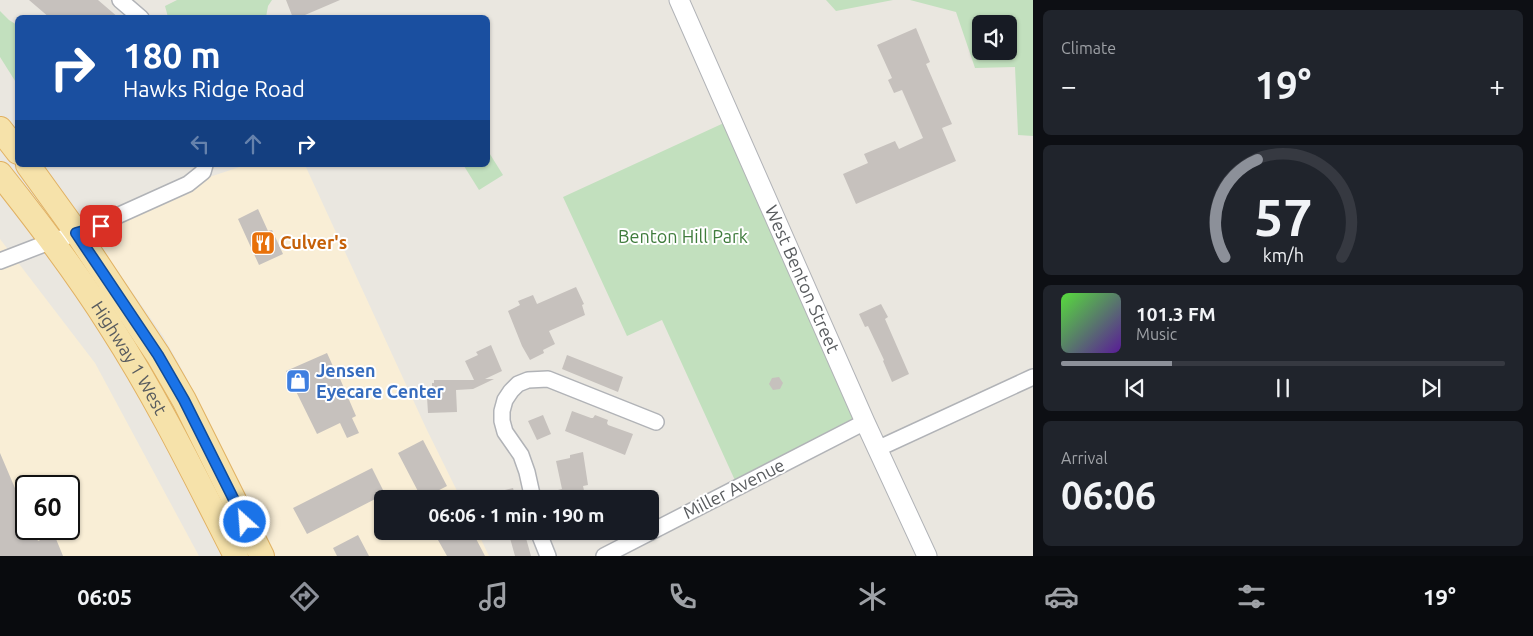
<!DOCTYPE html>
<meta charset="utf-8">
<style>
:root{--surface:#171b24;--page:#20242c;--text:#f1f3f6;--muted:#9ea1a6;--line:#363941;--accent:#8c9099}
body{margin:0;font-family:Ubuntu,sans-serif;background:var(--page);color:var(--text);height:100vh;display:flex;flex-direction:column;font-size:19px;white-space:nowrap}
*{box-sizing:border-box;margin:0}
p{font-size:16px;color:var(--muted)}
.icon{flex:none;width:28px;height:28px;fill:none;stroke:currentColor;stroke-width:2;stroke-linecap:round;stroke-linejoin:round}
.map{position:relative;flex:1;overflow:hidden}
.sheet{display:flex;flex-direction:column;gap:10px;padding:10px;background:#0d0f14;width:500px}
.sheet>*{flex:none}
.top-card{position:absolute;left:15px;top:15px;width:475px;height:152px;border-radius:8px;box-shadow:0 1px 4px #0004;background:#1a4fa0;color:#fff;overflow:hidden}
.fabs{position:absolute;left:972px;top:15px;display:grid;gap:10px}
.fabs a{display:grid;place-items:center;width:45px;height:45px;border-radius:8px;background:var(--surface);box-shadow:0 1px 4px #0004;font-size:25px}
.speed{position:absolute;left:15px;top:475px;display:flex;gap:10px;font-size:25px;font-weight:700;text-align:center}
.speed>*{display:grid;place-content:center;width:65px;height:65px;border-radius:50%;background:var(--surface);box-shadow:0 1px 4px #0004;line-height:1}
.speed .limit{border:2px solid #111;border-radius:8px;background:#fff;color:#111}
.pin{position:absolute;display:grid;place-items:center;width:42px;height:42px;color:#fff;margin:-21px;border-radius:10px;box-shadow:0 2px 8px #0006}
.me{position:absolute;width:55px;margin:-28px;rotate:334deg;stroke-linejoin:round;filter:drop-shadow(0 0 4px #0008)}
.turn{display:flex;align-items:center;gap:18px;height:105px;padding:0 25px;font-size:22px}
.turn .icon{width:65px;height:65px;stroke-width:2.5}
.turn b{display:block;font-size:35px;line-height:42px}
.lanes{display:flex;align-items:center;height:48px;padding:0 25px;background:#0003;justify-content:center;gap:25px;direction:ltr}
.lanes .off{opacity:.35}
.big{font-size:38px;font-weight:600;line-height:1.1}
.sheet .card{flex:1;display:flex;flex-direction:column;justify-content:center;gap:8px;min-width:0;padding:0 18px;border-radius:8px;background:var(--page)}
.sheet .dial{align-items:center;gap:0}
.dial svg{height:130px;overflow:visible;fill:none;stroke:var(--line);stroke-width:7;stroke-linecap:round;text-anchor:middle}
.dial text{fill:var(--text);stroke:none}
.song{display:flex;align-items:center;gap:15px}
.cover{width:60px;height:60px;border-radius:8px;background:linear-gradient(135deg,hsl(110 70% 55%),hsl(270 70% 35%))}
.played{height:5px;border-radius:2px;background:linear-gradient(90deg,var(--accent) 25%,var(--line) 25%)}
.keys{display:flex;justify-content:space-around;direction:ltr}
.heat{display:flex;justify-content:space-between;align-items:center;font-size:28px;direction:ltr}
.trip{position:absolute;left:374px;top:490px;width:285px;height:50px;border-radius:8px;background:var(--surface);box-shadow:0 1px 4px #0004;font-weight:600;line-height:50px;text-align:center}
.menu{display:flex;height:80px;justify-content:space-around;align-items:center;background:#090b0e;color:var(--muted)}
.menu .icon{width:35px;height:35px}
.menu .current{color:var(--accent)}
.menu b{font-size:22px;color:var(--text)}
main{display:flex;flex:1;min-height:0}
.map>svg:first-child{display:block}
.commercial{fill:#f9eed6;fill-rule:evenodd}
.green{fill:#c2e0be;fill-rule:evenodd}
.building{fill:#c6c1bd}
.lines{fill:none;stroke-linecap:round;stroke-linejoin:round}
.minor-casing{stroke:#b1b3b7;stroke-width:18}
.tertiary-casing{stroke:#b1b3b7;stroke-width:21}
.primary-casing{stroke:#e1b162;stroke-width:26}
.minor{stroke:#fff;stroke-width:15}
.tertiary{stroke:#fff;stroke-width:19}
.primary{stroke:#f6e2aa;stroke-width:24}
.route-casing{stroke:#114b97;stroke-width:12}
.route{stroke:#1a73e8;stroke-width:9}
.labels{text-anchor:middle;stroke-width:4;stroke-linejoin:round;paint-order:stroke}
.park-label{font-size:18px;fill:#3f7c3c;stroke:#fff}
.food-label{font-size:18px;font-weight:bold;fill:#c56008;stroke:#fff;text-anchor:start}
.street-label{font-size:18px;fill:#595c5f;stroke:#fff}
.shop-label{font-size:18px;font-weight:bold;fill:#366cbe;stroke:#fff;text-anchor:start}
</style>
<main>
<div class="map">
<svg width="1033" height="556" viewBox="0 0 1033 556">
<rect width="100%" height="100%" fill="#eae7e0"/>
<!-- commercial -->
<path class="commercial" d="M246 165H305L426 428 461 499H382V531H477L489 556H269L184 373 163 336 89 230 188 184Z
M0 239 95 363 199 556H0ZM26 486H69V529H26Z"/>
<!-- green -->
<path class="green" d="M177 0H272L268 6 266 17H168L165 6Z
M826 0H893L836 11Z
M910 0H1033V136L1018 135 1015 67 975 68 956 12ZM981 24H1009V51H981Z
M0 11 9 20 17 25V84L0 57Z
M726 122 859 426 738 487 662 320 627 336 563 197Z
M488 151 503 175 479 190 464 166 488 165Z"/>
<!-- building -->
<path class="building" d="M29 0H98L119 18H50Z
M286 0H340L298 18H293Z
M916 28 930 62 926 64 952 124 942 128 956 161 856 204 843 174 868 163 864 154 895 141 899 149 923 138 902 90 894 93 888 80 892 78 877 45Z
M258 209 268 231 272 230 283 254 259 265 238 219Z
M576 287 584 304 582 305 585 315 549 331 555 344 543 350 544 353 530 360 522 346 508 311 520 305 518 301 533 295 537 304Z
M881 304 888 317 885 319 909 374 892 382 883 361 884 360 868 326 865 327 859 314Z
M491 345 502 371 485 379H494L473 389 456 390 457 412 428 413 427 397H432V383H434V380H474L465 361 478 355 476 352Z
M327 353 337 375 338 374 356 416 352 418 359 433 347 438 340 423 317 434 286 371Z
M567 355 623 377 618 392 562 369Z
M779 377 783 383 780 389 773 390 769 384 772 378Z
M572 411 591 418H593L595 415 608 420 607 423 608 425 633 434 625 455 565 431Z
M543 415 551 434 537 440 528 421Z
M423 440 447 486 422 499 398 453Z
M583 452 588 485 583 486 585 495 580 496 581 499H559L558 490 562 489 556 461 570 458V455Z
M0 453 26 514V529H33L38 541 54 534 63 556H0Z
M372 468 385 494 307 534 293 508Z
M513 488 516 499H485V495Z
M455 531H472L485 556H447L438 540Z
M508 531H524L531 556H515Z
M358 535 369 556H337L333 548Z"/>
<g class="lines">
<defs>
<path id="minor" d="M120 0 141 18
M0 261 52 241 101 226 117 216 188 184 203 172 205 165
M877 449 1033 377
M533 499 527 472 521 455 505 432 502 421V411L505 400 511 391 518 384 528 380 548 379 656 422
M538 531 548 556
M604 556 865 422"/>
<g id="tertiary">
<path id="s1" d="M679 0 865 422 927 556"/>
</g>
<g id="primary">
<path d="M0 129 18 152"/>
<path d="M28 165 77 233 158 355 184 400 262 556"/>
<path id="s2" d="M0 174C39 223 77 273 111 327 158 400 196 478 236 556"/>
</g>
</defs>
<!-- minor casing -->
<use href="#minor" class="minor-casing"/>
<!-- tertiary casing -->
<use href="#tertiary" class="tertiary-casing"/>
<!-- primary casing -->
<use href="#primary" class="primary-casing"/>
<!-- minor -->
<use href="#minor" class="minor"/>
<!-- tertiary -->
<use href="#tertiary" class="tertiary"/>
<!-- primary -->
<use href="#primary" class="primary"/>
</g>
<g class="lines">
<defs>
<path id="route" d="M101 226 76 233 158 355 184 400 245 522"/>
</defs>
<!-- route casing -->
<use href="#route" class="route-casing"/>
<!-- route -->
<use href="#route" class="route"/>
</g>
<!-- icons -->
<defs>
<symbol id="restaurant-square" viewBox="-11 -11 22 22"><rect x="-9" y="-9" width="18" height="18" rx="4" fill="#e8710a" stroke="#fff"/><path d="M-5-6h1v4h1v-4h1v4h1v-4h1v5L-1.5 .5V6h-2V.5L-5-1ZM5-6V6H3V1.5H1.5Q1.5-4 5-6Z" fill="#fff"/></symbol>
<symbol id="shop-square" viewBox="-11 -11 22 22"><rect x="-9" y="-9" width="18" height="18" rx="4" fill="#3f7fe0" stroke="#fff"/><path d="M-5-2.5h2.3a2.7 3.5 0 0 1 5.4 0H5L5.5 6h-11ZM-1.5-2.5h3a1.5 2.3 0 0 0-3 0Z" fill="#fff"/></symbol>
</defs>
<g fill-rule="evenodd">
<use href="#restaurant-square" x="249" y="229" width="28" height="28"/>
<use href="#shop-square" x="284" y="367" width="28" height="28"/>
</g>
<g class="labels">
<!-- park labels -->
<g class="park-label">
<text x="683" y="243">Benton Hill Park</text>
</g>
<!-- food labels -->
<g class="food-label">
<text x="280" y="249">Culver's</text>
</g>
<!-- street labels -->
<g class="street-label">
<text dy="6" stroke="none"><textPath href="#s1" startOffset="305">West Benton Street</textPath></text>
<text dy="6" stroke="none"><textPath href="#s2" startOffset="225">Highway 1 West</textPath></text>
<text transform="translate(734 489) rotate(-27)" y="6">Miller Avenue</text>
</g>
<!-- shop labels -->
<g class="shop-label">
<text x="316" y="377">Jensen<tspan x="316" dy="21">Eyecare Center</tspan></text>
</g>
</g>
</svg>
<div class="fabs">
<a><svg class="icon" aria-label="sound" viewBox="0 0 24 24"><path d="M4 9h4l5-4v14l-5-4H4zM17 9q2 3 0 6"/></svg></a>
</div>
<div class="speed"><div class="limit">60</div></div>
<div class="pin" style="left:101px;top:226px;background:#d93025"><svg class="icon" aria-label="arrive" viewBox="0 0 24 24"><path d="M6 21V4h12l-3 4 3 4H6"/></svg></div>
<svg class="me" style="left:245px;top:522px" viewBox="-20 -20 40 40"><circle r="17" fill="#1a73e8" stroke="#fff" stroke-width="3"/><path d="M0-11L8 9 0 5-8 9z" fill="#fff"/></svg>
<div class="trip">06:06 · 1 min · 190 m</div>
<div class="top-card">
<div class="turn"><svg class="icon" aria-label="right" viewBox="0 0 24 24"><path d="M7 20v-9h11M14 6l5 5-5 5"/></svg><div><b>180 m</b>Hawks Ridge Road</div></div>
<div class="lanes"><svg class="icon off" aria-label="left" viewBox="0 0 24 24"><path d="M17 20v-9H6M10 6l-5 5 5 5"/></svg><svg class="icon off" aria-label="ahead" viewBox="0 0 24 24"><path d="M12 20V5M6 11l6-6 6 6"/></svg><svg class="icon" aria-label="right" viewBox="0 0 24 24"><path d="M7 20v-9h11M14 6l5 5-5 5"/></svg></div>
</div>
</div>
<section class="sheet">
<div class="card"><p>Climate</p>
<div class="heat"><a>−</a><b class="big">19°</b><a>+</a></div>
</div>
<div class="card dial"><svg viewBox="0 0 100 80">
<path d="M14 69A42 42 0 1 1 86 69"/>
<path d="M14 69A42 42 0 0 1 34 9" stroke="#8c9099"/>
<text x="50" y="56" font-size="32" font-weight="700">57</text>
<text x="50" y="72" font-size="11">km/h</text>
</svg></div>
<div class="card">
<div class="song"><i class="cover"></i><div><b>101.3 FM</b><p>Music</p></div></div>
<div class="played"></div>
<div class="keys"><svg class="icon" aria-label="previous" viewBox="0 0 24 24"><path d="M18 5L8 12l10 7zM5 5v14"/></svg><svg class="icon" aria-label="pause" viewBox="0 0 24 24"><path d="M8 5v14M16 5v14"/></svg><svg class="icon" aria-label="next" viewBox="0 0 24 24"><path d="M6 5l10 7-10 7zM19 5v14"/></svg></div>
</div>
<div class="card"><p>Arrival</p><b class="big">06:06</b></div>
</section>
</main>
<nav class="menu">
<b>06:05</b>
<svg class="icon current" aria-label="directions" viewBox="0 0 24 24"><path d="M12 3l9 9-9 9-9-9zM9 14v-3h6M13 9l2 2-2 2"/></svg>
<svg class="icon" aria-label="music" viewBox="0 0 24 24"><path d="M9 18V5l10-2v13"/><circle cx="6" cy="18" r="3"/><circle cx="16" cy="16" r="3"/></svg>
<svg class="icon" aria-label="phone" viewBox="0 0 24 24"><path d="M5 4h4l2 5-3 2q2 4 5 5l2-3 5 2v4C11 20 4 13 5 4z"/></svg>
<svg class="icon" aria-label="climate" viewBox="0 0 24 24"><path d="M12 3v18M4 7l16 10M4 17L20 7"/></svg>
<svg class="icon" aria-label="car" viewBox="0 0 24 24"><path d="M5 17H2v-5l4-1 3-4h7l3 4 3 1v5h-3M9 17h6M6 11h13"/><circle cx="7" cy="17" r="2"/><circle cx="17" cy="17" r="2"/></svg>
<svg class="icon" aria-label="filters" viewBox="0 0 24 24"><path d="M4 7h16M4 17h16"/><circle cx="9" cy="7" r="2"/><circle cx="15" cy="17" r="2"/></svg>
<b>19°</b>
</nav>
